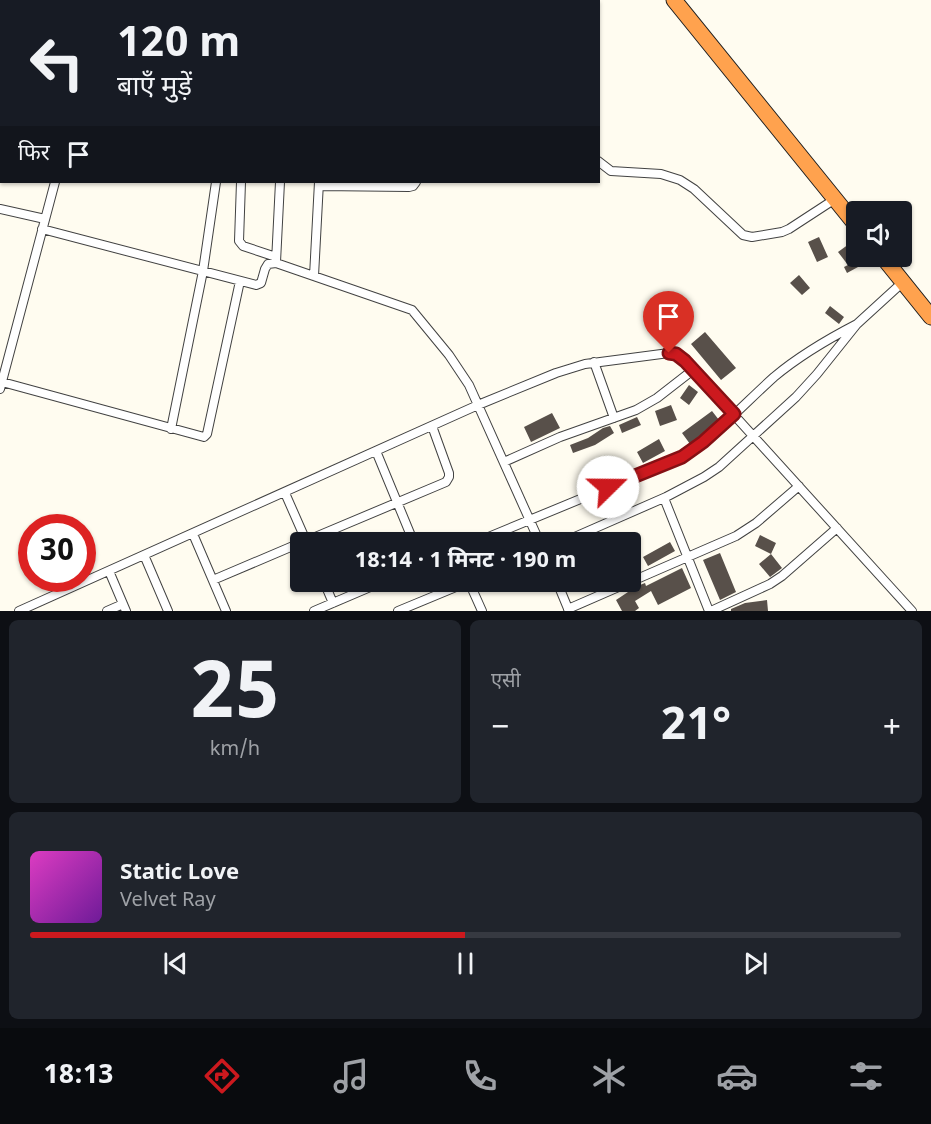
<!DOCTYPE html>
<html lang="hi">
<meta charset="utf-8">
<style>
:root{--surface:#171b24;--page:#20242c;--text:#f1f3f6;--muted:#9ea1a6;--line:#363941;--accent:#cc191e}
body{margin:0;font-family:Georgia,"Noto Sans Devanagari",serif;background:var(--page);color:var(--text);height:100vh;display:flex;flex-direction:column;font-size:22px;white-space:nowrap}
*{box-sizing:border-box;margin:0}
p{font-size:20px;color:var(--muted)}
.icon{flex:none;width:33px;height:33px;fill:none;stroke:currentColor;stroke-width:2;stroke-linecap:round;stroke-linejoin:round}
.map{position:relative;height:611px;overflow:hidden}
.side{display:flex;flex-direction:column;gap:9px;padding:9px;background:#0d0f14;flex:1}
.side>*{flex:none}
.guide{position:absolute;left:0px;top:0px;width:600px;height:183px;box-shadow:0 2px 4px #0004;background:#171b24;color:var(--text);overflow:hidden}
.fabs{position:absolute;left:846px;top:201px;display:grid;gap:12px}
.fabs a{display:grid;place-items:center;width:66px;height:66px;border-radius:6px;background:var(--surface);box-shadow:0 2px 4px #0004;font-size:30px}
.speed{position:absolute;left:18px;top:514px;display:flex;gap:12px;font-size:30px;font-weight:700;text-align:center}
.speed>*{display:grid;place-content:center;width:78px;height:78px;border-radius:50%;background:var(--surface);box-shadow:0 2px 4px #0004;line-height:1}
.speed .limit{border:9px solid #d22;background:#fff;color:#111}
.pin{position:absolute;display:grid;place-items:center;width:51px;height:51px;color:#fff;margin:-62px -26px;border-radius:50% 50% 50% 0;rotate:-45deg;box-shadow:0 0 6px #0007}
.pin .icon{rotate:45deg}
.me{position:absolute;width:66px;margin:-33px;rotate:68deg;stroke-linejoin:round;filter:drop-shadow(0 0 4px #0008)}
.turn{display:flex;align-items:center;gap:21px;height:126px;padding:0 18px;font-size:27px}
.turn .icon{width:78px;height:78px;stroke-width:2.5}
.turn b{display:block;font-size:42px;line-height:51px}
.then{display:flex;align-items:center;height:57px;padding:0 18px;background:#0003;gap:12px;font-size:22px}
.big{font-size:45px;font-weight:700;line-height:1.1}
.side .card{flex:1;display:flex;flex-direction:column;justify-content:center;gap:9px;min-width:0;padding:0 21px;border-radius:9px;background:var(--page)}
.side .dial{align-items:center;gap:0}
.dial b{font-size:78px;line-height:1}
.song{display:flex;align-items:center;gap:18px}
.cover{width:72px;height:72px;border-radius:9px;background:linear-gradient(135deg,hsl(310 70% 55%),hsl(280 70% 35%))}
.played{height:6px;border-radius:3px;background:linear-gradient(90deg,var(--accent) 50%,var(--line) 50%)}
.keys{display:flex;justify-content:space-around;direction:ltr}
.heat{display:flex;justify-content:space-between;align-items:center;font-size:33px;direction:ltr}
.side .tiles{flex:1;display:grid;gap:9px;grid-template-columns:1fr 1fr}
.card:last-child{grid-column:span 2}
.trip{position:absolute;left:290px;top:532px;width:351px;height:60px;border-radius:6px;background:var(--surface);box-shadow:0 2px 4px #0004;font-weight:700;line-height:60px;text-align:center}
.dock{display:flex;height:96px;justify-content:space-around;align-items:center;background:#090b0e;color:var(--muted)}
.dock .icon{width:42px;height:42px}
.dock .current{color:var(--accent)}
.dock b{font-size:27px;color:var(--text)}
.map>svg:first-child{display:block}
.building{fill:#58504a}
.lines{fill:none;stroke-linecap:round;stroke-linejoin:round}
.street-casing{stroke:#424242;stroke-width:10}
.highway-casing{stroke:#202020;stroke-width:17}
.street{stroke:#fff;stroke-width:8}
.highway{stroke:#ffa24e;stroke-width:15}
.route-casing{stroke:#851014;stroke-width:15}
.route{stroke:#cc191e;stroke-width:10}
</style>
<div class="map">
<svg width="931" height="611" viewBox="0 0 931 611">
<rect width="100%" height="100%" fill="#fffcf0"/>
<!-- building -->
<path class="building" d="M819 237 828 257 817 262 808 242Z
M849 244 856 253 853 257 858 267 847 273 844 267 848 265 838 252Z
M799 275 810 288 802 295 790 283Z
M830 306 844 317 839 324 825 313Z
M705 332 736 368 721 380 691 344Z
M689 385 698 392 689 405 680 398Z
M671 405 677 420 660 426 655 411Z
M712 411 719 420 690 444 682 433Z
M552 413 560 428 531 442 524 427Z
M637 417 641 425 622 433 619 425Z
M610 426 614 433 595 445 573 453 570 445 588 438 603 428Z
M659 439 665 451 643 463 637 452Z
M760 535 776 543 771 554 755 546Z
M670 542 675 551 648 566 643 557Z
M720 553 736 592 720 600 703 560Z
M771 554 782 568 770 577 759 564Z
M682 568 691 588 658 605 651 591 635 601 639 608 635 611H622L616 600 631 590 630 589 645 583 646 586Z
M767 600 768 611H731V609L745 603Z"/>
<g class="lines">
<defs>
<path id="street" d="M428 0 429 2
M20 2V0
M103 2V0
M212 2V0
M231 2 232 0
M271 2V0
M309 2V0
M347 2 348 0
M388 2 389 0
M407 2V0
M0 94 2 87
M598 161 611 171 661 174 680 180 694 189 743 235 752 237 782 232 789 229 835 199
M241 182 239 241 243 246 276 257
M319 186 409 187 413 186 416 182
M0 209 45 219
M42 229 256 285 261 283 265 269 268 264 276 263 412 310 449 355 469 385 540 543
M276 262 280 182
M314 276 319 182
M594 362 614 418
M2 382 204 437 207 434 240 281
M0 389 55 182
M171 429 203 271 216 182
M376 451 414 543
M504 462 560 437 636 410 657 398 693 370
M285 493 307 543
M664 498 709 611
M193 534 226 611
M301 543 446 482 449 477V473L432 426
M474 543 682 457C716 435 744 404 774 377 799 356 828 339 857 324
M561 543 666 497 704 477 719 467 796 397 817 374 857 324 903 282
M144 555 168 611
M109 571 126 611
M213 580 300 543
M324 582 333 603
M469 582 482 611
M557 582 569 611
M630 582 736 536 756 523 799 486
M568 609 630 582
M19 611 478 405 556 373 585 364 669 353 676 354 685 361 912 611
M107 611 123 604
M314 611 382 582
M398 611 468 582
M711 611 770 584 782 576 837 528"/>
<path id="highway" d="M674 0 856 225
M882 256 931 317"/>
</defs>
<!-- street casing -->
<use href="#street" class="street-casing"/>
<!-- highway casing -->
<use href="#highway" class="highway-casing"/>
<!-- street -->
<use href="#street" class="street"/>
<!-- highway -->
<use href="#highway" class="highway"/>
</g>
<g class="lines">
<defs>
<path id="route" d="M608 487 682 457 703 442 734 414 685 361 676 354 669 353"/>
</defs>
<!-- route casing -->
<use href="#route" class="route-casing"/>
<!-- route -->
<use href="#route" class="route"/>
</g>
</svg>
<div class="fabs">
<a><svg class="icon" aria-label="sound" viewBox="0 0 24 24"><path d="M4 9h4l5-4v14l-5-4H4zM17 9q2 3 0 6"/></svg></a>
</div>
<div class="speed"><div class="limit">30</div></div>
<div class="pin" style="left:669px;top:353px;background:#d93025"><svg class="icon" aria-label="arrive" viewBox="0 0 24 24"><path d="M6 21V4h12l-3 4 3 4H6"/></svg></div>
<svg class="me" style="left:608px;top:487px" viewBox="-20 -20 40 40"><circle r="19" fill="#fff"/><path d="M0-13L10 11 0 6-10 11z" fill="#cc191e"/></svg>
<div class="trip">18:14 · 1 मिनट · 190 m</div>
<div class="guide">
<div class="turn"><svg class="icon" aria-label="left" viewBox="0 0 24 24"><path d="M17 20v-9H6M10 6l-5 5 5 5"/></svg><div><b>120 m</b>बाएँ मुड़ें</div></div>
<div class="then">फिर<svg class="icon" aria-label="arrive" viewBox="0 0 24 24"><path d="M6 21V4h12l-3 4 3 4H6"/></svg></div>
</div>
</div>
<section class="side">
<div class="tiles">
<div class="card dial"><b>25</b><p>km/h</p></div>
<div class="card"><p>एसी</p>
<div class="heat"><a>−</a><b class="big">21°</b><a>+</a></div>
</div>
<div class="card">
<div class="song"><i class="cover"></i><div><b>Static Love</b><p>Velvet Ray</p></div></div>
<div class="played"></div>
<div class="keys"><svg class="icon" aria-label="previous" viewBox="0 0 24 24"><path d="M18 5L8 12l10 7zM5 5v14"/></svg><svg class="icon" aria-label="pause" viewBox="0 0 24 24"><path d="M8 5v14M16 5v14"/></svg><svg class="icon" aria-label="next" viewBox="0 0 24 24"><path d="M6 5l10 7-10 7zM19 5v14"/></svg></div>
</div>
</div>
</section>
<nav class="dock">
<b>18:13</b>
<svg class="icon current" aria-label="directions" viewBox="0 0 24 24"><path d="M12 3l9 9-9 9-9-9zM9 14v-3h6M13 9l2 2-2 2"/></svg>
<svg class="icon" aria-label="music" viewBox="0 0 24 24"><path d="M9 18V5l10-2v13"/><circle cx="6" cy="18" r="3"/><circle cx="16" cy="16" r="3"/></svg>
<svg class="icon" aria-label="phone" viewBox="0 0 24 24"><path d="M5 4h4l2 5-3 2q2 4 5 5l2-3 5 2v4C11 20 4 13 5 4z"/></svg>
<svg class="icon" aria-label="climate" viewBox="0 0 24 24"><path d="M12 3v18M4 7l16 10M4 17L20 7"/></svg>
<svg class="icon" aria-label="car" viewBox="0 0 24 24"><path d="M5 17H2v-5l4-1 3-4h7l3 4 3 1v5h-3M9 17h6M6 11h13"/><circle cx="7" cy="17" r="2"/><circle cx="17" cy="17" r="2"/></svg>
<svg class="icon" aria-label="filters" viewBox="0 0 24 24"><path d="M4 7h16M4 17h16"/><circle cx="9" cy="7" r="2"/><circle cx="15" cy="17" r="2"/></svg>
</nav>
